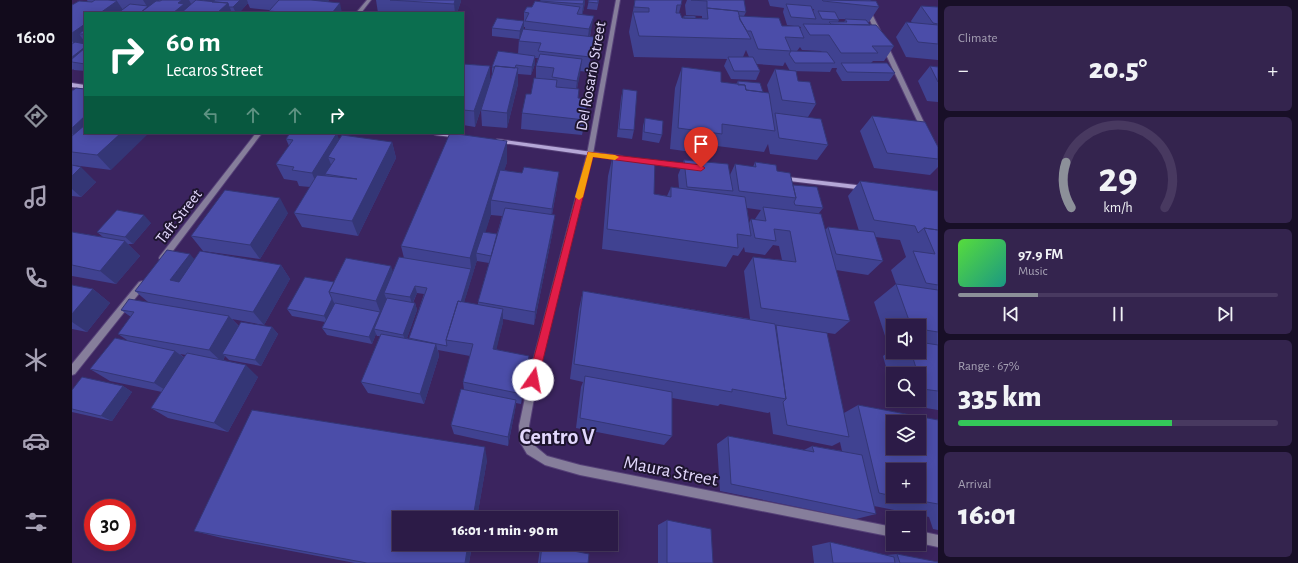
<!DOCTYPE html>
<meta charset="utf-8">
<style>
:root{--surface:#2c1b47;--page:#34244e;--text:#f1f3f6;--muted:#a6a1b4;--line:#483960;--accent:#8c9099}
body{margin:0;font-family:"Alegreya Sans",sans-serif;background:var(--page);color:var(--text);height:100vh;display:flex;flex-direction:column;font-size:15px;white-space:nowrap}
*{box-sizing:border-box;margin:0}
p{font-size:13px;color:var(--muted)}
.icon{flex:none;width:22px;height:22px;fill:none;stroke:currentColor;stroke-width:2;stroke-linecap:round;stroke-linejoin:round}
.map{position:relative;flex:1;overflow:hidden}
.sheet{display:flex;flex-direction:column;gap:6px;padding:6px;background:#180f27;width:360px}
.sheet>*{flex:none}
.banner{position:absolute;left:12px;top:12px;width:380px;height:122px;border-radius:0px;box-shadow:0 2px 10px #0003,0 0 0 1px var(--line);background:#0b6e4f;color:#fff;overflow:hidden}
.tools{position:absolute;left:814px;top:319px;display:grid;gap:8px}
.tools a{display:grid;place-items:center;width:40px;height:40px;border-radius:0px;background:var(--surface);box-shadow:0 2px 10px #0003,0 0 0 1px var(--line);font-size:20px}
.speed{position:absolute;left:12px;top:499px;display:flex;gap:8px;font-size:20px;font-weight:700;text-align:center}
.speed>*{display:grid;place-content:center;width:52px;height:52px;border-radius:50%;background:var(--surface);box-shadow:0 2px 10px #0003,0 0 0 1px var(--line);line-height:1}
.speed .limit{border:6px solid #d22;background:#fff;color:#111}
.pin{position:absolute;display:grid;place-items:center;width:34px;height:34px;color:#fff;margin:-41px -17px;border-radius:50% 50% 50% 0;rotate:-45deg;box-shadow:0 0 4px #0007}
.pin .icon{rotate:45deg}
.me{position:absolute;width:44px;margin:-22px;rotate:12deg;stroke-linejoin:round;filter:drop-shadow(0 0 3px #0008)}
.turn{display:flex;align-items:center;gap:14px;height:84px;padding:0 16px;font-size:18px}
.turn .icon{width:52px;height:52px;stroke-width:2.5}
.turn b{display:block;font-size:28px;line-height:34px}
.lanes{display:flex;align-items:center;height:38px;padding:0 16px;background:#0003;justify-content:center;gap:20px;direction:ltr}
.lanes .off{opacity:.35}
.big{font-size:30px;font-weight:800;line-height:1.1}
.sheet .tile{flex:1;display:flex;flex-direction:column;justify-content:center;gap:6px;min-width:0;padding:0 14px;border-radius:6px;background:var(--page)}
.sheet .dial{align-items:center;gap:0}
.dial svg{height:104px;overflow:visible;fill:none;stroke:var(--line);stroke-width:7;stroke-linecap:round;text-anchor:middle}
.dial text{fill:var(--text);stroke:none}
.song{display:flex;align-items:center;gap:12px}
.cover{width:48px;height:48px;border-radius:6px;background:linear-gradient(135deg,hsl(110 70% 55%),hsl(170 70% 35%))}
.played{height:4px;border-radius:2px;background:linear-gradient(90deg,var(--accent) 25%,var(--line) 25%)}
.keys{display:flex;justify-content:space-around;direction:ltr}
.heat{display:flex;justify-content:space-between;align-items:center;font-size:22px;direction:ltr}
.charge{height:6px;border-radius:3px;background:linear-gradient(90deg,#34c759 67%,var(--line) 0)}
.trip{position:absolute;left:320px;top:511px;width:226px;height:40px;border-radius:0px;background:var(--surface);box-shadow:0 2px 10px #0003,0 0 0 1px var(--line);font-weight:800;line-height:40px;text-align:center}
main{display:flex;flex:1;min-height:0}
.menu{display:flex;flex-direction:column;width:72px;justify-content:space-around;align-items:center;background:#120b1c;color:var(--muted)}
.menu .icon{width:28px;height:28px}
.menu .on{color:var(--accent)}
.menu b{font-size:18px;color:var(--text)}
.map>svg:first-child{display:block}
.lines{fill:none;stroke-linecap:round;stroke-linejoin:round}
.street-casing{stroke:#564178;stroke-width:2}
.secondary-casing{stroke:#564178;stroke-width:2}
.street{fill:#867e9b;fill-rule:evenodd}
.secondary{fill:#b5a7d7;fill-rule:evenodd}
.wall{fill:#404291;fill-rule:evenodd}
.shaded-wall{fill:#343676}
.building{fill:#4b4da9;stroke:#343676;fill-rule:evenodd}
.route{fill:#e11d48;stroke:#92132f}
.slow{fill:#f59e0b}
.labels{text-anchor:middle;stroke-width:4;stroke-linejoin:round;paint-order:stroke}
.street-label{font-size:16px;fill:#e3d8fd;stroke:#1e152f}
.near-street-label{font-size:19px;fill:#e3d8fd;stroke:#1e152f}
.near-quarter-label{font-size:22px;font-weight:bold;fill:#e3d8fd;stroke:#1e152f}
</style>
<main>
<nav class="menu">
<b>16:00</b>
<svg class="icon on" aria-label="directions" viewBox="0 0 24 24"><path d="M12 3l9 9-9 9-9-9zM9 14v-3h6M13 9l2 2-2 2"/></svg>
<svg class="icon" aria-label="music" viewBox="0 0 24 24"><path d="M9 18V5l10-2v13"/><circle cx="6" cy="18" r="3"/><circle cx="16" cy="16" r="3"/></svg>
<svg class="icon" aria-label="phone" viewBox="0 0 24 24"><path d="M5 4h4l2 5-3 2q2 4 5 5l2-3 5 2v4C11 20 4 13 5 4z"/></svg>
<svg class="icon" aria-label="climate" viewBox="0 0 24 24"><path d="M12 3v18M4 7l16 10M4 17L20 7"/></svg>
<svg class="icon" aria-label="car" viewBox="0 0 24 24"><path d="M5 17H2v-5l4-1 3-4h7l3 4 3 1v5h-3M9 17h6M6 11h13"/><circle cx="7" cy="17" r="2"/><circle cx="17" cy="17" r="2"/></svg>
<svg class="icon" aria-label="filters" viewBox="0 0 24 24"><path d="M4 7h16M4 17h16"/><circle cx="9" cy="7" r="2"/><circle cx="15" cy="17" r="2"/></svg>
</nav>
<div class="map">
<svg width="866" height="563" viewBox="0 0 866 563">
<rect width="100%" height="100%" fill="#3b245f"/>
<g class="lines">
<defs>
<path id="street" d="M295 0H299L289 13H284Z
M544 0H548L521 154 468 365 457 426 458 440 463 446 475 456 508 465 821 527V537L508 475 473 465 455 454 448 442 447 426 460 365 515 154Z
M789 0H793L810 34 809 35 804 34Z
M813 44 816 46 856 131 855 132H851L850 131 810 46Z
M184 133H190L94 260H88L87 258 88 256Z
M70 281 73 282 74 284 73 286 3 374 0 375V364L67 282Z
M847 531 866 535V547L847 543Z"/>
<path id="secondary" d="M0 83 13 85V89L0 87Z
M360 133C369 133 384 131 391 136L388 138 363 135Z
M425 139 550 156 553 158 550 160 423 142 422 141Z
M570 159 620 165 623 167 620 169 572 163H570Z
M707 176 793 186 796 188 793 190 709 180 706 178Z"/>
</defs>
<!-- street casing -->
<use href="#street" class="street-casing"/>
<!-- secondary casing -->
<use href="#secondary" class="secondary-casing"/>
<!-- street -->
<use href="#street" class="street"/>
<!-- secondary -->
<use href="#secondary" class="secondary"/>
</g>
<!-- wall -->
<path class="wall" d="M15 0H257L255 2 270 13H198L197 11V10L178 8 175 1 176 3 167 13H13V71L2 70 1 69 0 70V5L16 2Z
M304 0H389V1L385 13H306Z
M469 0H513L512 8 510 15 519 31 518 37H522L516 72 508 71 505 89 506 98 513 120 510 135 449 129 450 113 459 94 464 78V66L466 58H463V64L459 75 446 74V84L435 128 410 126 409 110 415 91 403 127 391 125V64L418 66V81L420 75V67L446 54 447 39 420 36V28L452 29H451L453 30V27H452V12L468 2Z
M517 0H527L525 10 515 9Z
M563 0H610L609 5 607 13 610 18H611L612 16 624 18H630V16L614 15 613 5 615 0H672L674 12 672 16 710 26 728 29 729 27 715 25 711 12 712 8 698 6 696 0H798L807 7 797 22H796L798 25 822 46 812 61H801L799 63 823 73 817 81H770L764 71 765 68H760L758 72 719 71 744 104 736 117 756 145 745 160 698 154 696 144 692 152 645 146 641 155 598 149 603 88 610 67 649 82 664 84 666 81 691 92 697 93 695 85 703 69 718 71 713 62 711 66 684 64 688 71 684 80 659 79 652 66 655 59 562 57 557 32ZM740 9H742L741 11 743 16V17ZM767 19H774L772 22H766L767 20ZM728 47 730 50 749 51 750 52 725 51ZM674 50 677 57H671Z
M849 6 866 7V60L834 57 824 37 834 22 840 23 839 21Z
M858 66 866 82V102L855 101 846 81Z
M551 89 562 130 560 139 545 137 549 98Z
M0 91 39 170 0 165Z
M800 116 866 147V167L858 175 802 168 788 131Z
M573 118 590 135 587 143 570 140 571 126Z
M214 139 267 140 320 142 324 158 286 236 230 227 222 213 238 187 227 186 225 181 212 179 204 164 217 146Z
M541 155 582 194 595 196 599 187 607 188 606 175 612 160 658 175 663 164 681 167 683 162 705 171 721 185 751 208 747 213 753 230 756 227 787 231 776 196 788 181 866 191V410L824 403 823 400H847V374H821V393L811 356 821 349V352H847V326H821V345H816L802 302 824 284 819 270 834 257 828 240 803 237 811 261 796 275 764 270 778 321 763 334 703 325 772 413 786 405 866 420V530L861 529 857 517 802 506 804 514 784 519 648 491 645 444 656 436 732 450 740 446 770 451 768 442 760 446 701 434 698 412 696 413 648 404 646 406 600 398V436L592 445 504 428 509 387 511 382 498 379 507 309 511 291 678 319 672 271 681 257 710 260 707 246 701 245 693 255 673 252 672 247 666 256 661 255 654 267 530 249 536 176ZM675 208 689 210 683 219H679L677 223Z
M435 162 432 170 485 187 480 215 481 230 462 325 431 319V322L424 349 456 367 449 404 444 403 443 410 436 446 382 434 379 425 392 390 391 382 398 356 366 350 367 356 352 404 296 393 289 382 308 336H305L304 334 300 344 255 335 250 328 253 322 220 316 215 309 262 282 321 272 332 258 329 246ZM419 214V215L430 216 425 234 413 232ZM405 260V261L417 263 406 302V305L392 302ZM345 293 352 294 337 339 335 338 345 310 343 303H341Z
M0 165 24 182 9 197 0 196Z
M216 213 188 259 131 251 119 236Z
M79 223 61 244H56L68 256 44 284 0 276V232L31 237 25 232Z
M123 259 209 265 218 279 192 325 160 319 167 326 200 327 206 334 189 366 157 360 153 356 151 361 186 377 156 432 96 418 79 408 90 392 38 381 18 369 55 340 46 334 59 317 49 310 76 302 63 291ZM108 354 114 355 112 357Z
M0 285 21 289 38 303 15 332 0 329Z
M51 386 60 392 40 421 0 412V390Z
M415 460 397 563H283L150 538 122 531Z
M595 520 641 563H586V525Z
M758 542 814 555 825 554 866 563H742L740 546Z
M470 545 516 563H466L468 548Z"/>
<!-- shaded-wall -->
<path class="shaded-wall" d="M71 0H87L90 5 79 13Z
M110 0H117L123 11 120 13H101L106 3Z
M132 0H146L136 8Z
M168 0H175L176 3 167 13H164L161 7Z
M239 0H257L245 13Z
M383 0H389V1L385 13H383L382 4Z
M512 0H513L512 8 509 19Z
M45 1 53 13H28Z
M156 3 160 13H145Z
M268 3 270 13H260Z
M522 16 519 31 515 44 517 29Z
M392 21 393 36 391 40V23Z
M452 21V29L447 39 448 31Z
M13 24V34H7L13 42V60L0 62V57L7 51 0 41V33Z
M463 56V64L459 75 460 67Z
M510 59 508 75 503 96 505 81Z
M418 66V82L403 127 402 111Z
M446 68V84L435 128V113Z
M13 116V133L11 146 0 134V128Z
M49 133H77L39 170 25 155Z
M265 133 270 149 263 159 256 157 260 167 253 174 254 176 246 188 240 173Z
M435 141V162L423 201 419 200V214L407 254 404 253 405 260 400 277 398 258Z
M320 142 324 158 286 236 280 221Z
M9 167 24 182 9 197 0 189V176Z
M487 172 485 187 478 224 480 209Z
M208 198 216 213 188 259 178 245Z
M72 215 79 223 61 244 53 237Z
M483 215 481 230 462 325 463 312Z
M53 241 68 256 44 284 28 271Z
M118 254 130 268 112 294 98 280Z
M209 265 218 279 192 325 181 312Z
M319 266 324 280 312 293 315 300 309 314 304 301Z
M399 269 400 277 380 341 377 340Z
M343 286 345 293 340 304 338 297Z
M21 289 38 303 15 332 0 322V314Z
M260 299 264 306 256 323 252 316Z
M343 303 345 310 334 341 331 335Z
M431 309V322L422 360 421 349Z
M308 312 311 318 302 329 304 334 300 344 297 337Z
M157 316 169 329 150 354 153 356 150 362 137 350Z
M200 327 206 334 189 366 183 360Z
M364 344 367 356 352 404 348 394Z
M103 351 118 362 98 393 82 383Z
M457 356 456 367 449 404 450 394Z
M174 365 186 377 156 432 142 423Z
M51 386 60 392 40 421 29 416Z
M444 400 443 410 436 446V437Z
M413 447 415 460 405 518H401Z
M396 544H400L397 563H393Z"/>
<!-- building -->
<path class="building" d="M23 0H36L45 1 28 13H13V24L0 33V5L7 1 20 2Z
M90 0H110L106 3 112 4 101 13H68L84 1H88Z
M124 0 156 3 145 13H109Z
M143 0H168L161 7H157L156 3 140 2Z
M207 0H239L268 3 260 13 247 12 246 13H221L197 11Z
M318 0H383L382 4Z
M469 0H512L511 4 468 1Z
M517 0H526V3L516 2Z
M563 0H610L609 5H605L604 13H608L610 18 636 19 635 8 666 11 668 19 679 39 567 36 561 12H577V8L562 7Z
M619 0H672L674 12 635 8V1Z
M750 0 804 1 807 7 751 1Z
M463 1 508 7 505 14 522 16 517 29 453 21 457 13 452 12 455 7H460Z
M58 4 76 6 68 13H46Z
M714 4 739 6 744 19 719 17Z
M849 6 866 7V24L861 23Z
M746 11 763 12 767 20 750 19Z
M612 16H623L624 18H612Z
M667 16 707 18 710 26H727L732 38 713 37 719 51 686 49 679 31H675L668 20Z
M425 18 452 21 448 31 420 28Z
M773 19 794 20 798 25 759 24 757 22H775Z
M834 22 866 25V44L846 42Z
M731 24 804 25 822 46H800L806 53H769L757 35H738Z
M13 29V34H7Z
M451 29 522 37 518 57 466 51 469 43 447 41Z
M3 42 13 44V47L0 57V44Z
M13 48V64L0 62V59Z
M426 51 463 56 460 67 444 65 443 68 423 66 422 67H420Z
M719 51 755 52 763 63H723L717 54Z
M468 54 510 59 505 81 480 77 482 68 464 66Z
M656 57H681L688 71H662Z
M769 63H815L823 73 775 72Z
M391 64 418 66 402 111 391 110Z
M423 66 446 68 435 113 409 110Z
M858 66 866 67V82Z
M610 67 649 72V82L673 85 674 90 697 93 703 131 650 124V134L606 128Z
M703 69 724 71 726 81 738 82 744 104 710 100Z
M462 78 485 80 484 87 507 89 506 98 515 99 513 120 450 113 454 94H459Z
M666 81 688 83 691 92 674 90 673 85H666Z
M4 88 13 89V116L0 128V91Z
M551 89 565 91 562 130 547 129Z
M703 113 749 119 756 145 707 138Z
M800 116 853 122 866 147V159L815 153Z
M573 118 591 121 590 135 572 132Z
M13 125V133H49L25 155 0 152V136Z
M218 133H265L240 173 220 170 222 167 204 164 221 140 214 139Z
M378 133 435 141 398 258 329 246Z
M270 135 320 142 280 221 222 213 245 175 285 179 253 174 263 159 256 157Z
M541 155 583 160 582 194 599 197V187L673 197 679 236 665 234 666 248 535 229Z
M612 160 656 164 661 191 615 187Z
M683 162 704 165 705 171 718 173 724 198 667 191 663 164 684 167Z
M0 165 9 167 0 176Z
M452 167 487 172 480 209 419 200 428 170 450 173Z
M788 181 866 191V230L852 228 846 233 843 226 802 220Z
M721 185 745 187 751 208 723 205 722 202 724 198Z
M153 190 208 198 178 245 119 236Z
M691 207 749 214 778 321 689 308 681 257 724 262 718 231 702 229 704 241 683 238 679 219 694 221Z
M433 208 483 215 463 312 406 302Z
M45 210 72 215 53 237 25 232Z
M756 227 802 232 811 261 764 254Z
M852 228 866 230V285L854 283 841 251 863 254Z
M0 232 53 241 28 271 0 265Z
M411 232 425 234 419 256 404 253Z
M95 250 118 254 98 280 107 282 128 251 209 265 181 312 63 291Z
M327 257 399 269 389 302 386 301 374 340 375 346 337 338 355 288 343 286 338 297 312 293Z
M274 258 319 266 304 301 257 292Z
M233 277 262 282 257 292 260 299 252 316 215 309Z
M824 284 866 290V332L847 329V326H839Z
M0 285 21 289 0 314Z
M511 291 703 324 714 399 660 389V392L502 364Z
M315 298 343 303 331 335 302 329Z
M57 299 157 316 137 350 46 334 62 312 49 310Z
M386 301 431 309 421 349 457 356 450 394 391 382 401 344 374 340Z
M263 303 308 312 297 337 250 328Z
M169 322 200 327 183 360 150 354Z
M704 325 755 333 777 437 715 425 711 402 714 399Z
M309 334 364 344 348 394 289 382Z
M43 338 103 351 82 383 18 369Z
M847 342 866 345V391L850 389 847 378V374H846L839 352H847Z
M115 353 174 365 142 423 79 408Z
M513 376 600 392V436L508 418Z
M10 377 51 386 29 416 0 409V390Z
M389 389 444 400 436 437 379 425Z
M786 405 866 420V504L822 496H847V470H821V496L807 493ZM821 422H847V448H821Z
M180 410 413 447 401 518H327V544H396L393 563H295L122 531Z
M656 436 742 452 740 446 790 455 804 514 659 484Z
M595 520 639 529 641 563H595Z
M758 542 822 557 823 563H761Z
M470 545 517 554 516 563H468Z
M825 554 866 562V563H828Z"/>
<!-- route -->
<path class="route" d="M516 152 629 165 633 168 629 171 521 157 466 380 464 384 461 385 457 384 456 380Z"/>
<!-- slow -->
<path class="slow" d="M516 152 543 155 547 157 543 160 521 157 511 197 507 200 503 197Z"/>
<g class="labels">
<!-- street labels -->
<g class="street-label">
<text transform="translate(518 76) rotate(-80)" y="6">Del Rosario Street</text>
<text transform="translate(106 216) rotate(-52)" y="6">Taft Street</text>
</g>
<!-- near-street labels -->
<g class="near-street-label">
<text transform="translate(599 470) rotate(11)" y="7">Maura Street</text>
</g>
<!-- near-quarter labels -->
<g class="near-quarter-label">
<text x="485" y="444">Centro V</text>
</g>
</g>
</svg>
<div class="tools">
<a><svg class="icon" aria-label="sound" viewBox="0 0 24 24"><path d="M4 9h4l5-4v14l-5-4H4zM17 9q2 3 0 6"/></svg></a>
<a><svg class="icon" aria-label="search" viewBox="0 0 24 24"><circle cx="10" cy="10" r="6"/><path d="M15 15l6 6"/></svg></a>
<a><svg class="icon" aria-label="layers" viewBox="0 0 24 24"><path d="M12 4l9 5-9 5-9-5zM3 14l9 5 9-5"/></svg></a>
<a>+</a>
<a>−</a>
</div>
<div class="speed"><div class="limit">30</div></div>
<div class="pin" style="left:629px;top:168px;background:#d93025"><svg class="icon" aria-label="arrive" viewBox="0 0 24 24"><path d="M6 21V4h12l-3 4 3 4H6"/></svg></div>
<svg class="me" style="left:461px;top:380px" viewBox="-20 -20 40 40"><circle r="19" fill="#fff"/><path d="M0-13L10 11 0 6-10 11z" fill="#e11d48"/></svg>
<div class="trip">16:01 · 1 min · 90 m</div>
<div class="banner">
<div class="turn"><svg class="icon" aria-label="right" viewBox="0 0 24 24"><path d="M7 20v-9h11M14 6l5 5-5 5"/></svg><div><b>60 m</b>Lecaros Street</div></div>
<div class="lanes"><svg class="icon off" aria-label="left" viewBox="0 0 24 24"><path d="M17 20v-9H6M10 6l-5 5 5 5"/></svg><svg class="icon off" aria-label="ahead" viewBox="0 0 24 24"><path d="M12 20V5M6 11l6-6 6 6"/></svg><svg class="icon off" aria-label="ahead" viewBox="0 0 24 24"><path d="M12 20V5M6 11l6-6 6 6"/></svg><svg class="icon" aria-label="right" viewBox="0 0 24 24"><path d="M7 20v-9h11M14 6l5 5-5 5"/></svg></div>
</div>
</div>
<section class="sheet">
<div class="tile"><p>Climate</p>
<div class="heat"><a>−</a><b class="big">20.5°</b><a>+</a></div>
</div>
<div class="tile dial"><svg viewBox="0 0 100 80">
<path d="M14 69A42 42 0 1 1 86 69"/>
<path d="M14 69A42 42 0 0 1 10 34" stroke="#8c9099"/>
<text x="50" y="56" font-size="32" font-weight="700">29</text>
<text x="50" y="72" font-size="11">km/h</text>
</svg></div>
<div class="tile">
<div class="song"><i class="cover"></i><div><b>97.9 FM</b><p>Music</p></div></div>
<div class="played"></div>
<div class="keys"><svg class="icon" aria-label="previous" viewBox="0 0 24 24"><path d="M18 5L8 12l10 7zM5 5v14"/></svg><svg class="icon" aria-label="pause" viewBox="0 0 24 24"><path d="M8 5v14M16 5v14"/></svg><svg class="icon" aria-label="next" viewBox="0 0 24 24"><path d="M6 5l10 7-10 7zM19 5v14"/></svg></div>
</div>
<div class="tile"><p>Range · 67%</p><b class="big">335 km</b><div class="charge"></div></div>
<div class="tile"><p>Arrival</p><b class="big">16:01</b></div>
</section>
</main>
